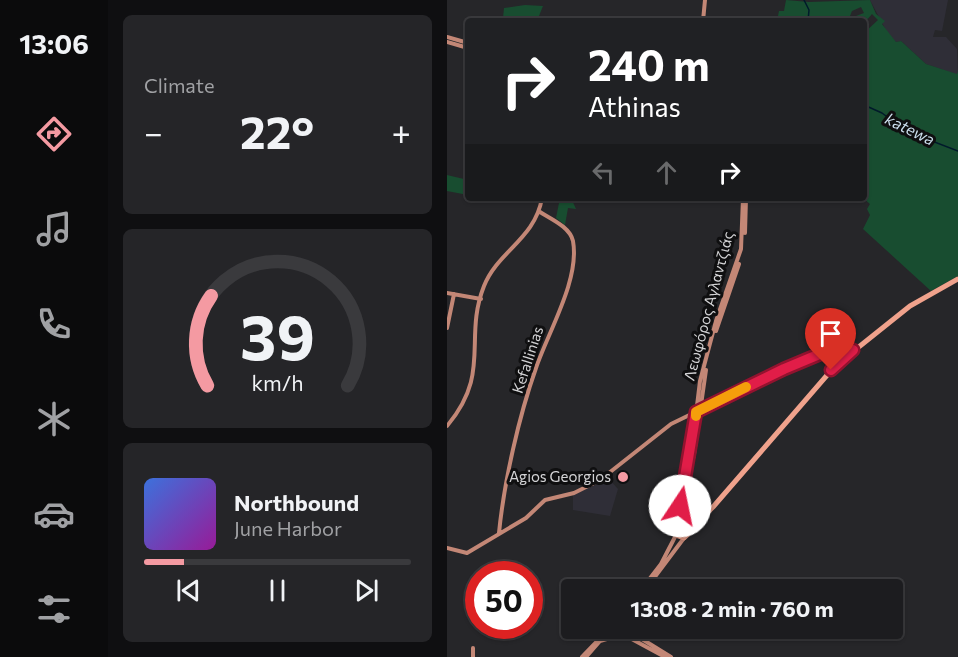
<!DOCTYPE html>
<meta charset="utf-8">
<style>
:root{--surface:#1c1c1f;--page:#252528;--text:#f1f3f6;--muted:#a0a1a4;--line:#3a3a3d;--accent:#f49aa2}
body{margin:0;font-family:Commissioner,sans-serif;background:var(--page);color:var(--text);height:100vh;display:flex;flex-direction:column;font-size:22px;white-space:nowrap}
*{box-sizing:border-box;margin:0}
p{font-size:20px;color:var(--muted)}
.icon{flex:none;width:33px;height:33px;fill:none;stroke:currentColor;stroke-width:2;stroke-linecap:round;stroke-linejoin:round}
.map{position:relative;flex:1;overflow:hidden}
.drawer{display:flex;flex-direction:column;gap:15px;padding:15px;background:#0f0f11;width:339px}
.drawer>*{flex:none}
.hud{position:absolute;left:18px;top:18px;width:402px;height:183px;border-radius:6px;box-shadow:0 2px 4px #0004,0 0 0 2px var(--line);background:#202124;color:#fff;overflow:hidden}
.speed{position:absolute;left:18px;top:561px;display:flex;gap:12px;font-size:30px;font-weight:700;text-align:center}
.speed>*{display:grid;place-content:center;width:78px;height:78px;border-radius:50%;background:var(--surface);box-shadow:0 2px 4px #0004,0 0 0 2px var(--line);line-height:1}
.speed .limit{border:9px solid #d22;background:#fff;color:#111}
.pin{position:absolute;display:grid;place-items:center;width:51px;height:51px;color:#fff;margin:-62px -26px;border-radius:50% 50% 50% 0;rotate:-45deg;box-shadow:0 0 6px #0007}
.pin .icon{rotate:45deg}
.me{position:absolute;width:66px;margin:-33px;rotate:11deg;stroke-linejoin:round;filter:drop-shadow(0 0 4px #0008)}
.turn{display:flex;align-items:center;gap:21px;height:126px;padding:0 24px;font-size:27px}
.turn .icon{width:78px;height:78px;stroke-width:2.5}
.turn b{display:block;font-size:42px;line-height:51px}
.lanes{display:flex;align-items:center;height:57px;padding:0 24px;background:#0003;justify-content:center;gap:30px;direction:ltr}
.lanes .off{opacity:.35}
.big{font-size:45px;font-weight:700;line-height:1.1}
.drawer .card{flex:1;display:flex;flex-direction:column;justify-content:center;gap:9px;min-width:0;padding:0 21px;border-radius:9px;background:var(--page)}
.drawer .dial{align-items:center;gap:0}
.dial svg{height:156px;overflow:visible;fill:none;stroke:var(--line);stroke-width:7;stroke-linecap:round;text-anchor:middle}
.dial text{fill:var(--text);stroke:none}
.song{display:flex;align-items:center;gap:18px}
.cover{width:72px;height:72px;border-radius:9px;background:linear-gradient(135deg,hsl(220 70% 55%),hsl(300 70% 35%))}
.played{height:6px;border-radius:3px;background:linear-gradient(90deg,var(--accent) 15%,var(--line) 15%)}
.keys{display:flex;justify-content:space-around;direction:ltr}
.heat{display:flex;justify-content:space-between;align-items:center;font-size:33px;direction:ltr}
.trip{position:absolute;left:114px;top:579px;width:342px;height:60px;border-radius:6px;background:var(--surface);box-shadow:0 2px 4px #0004,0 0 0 2px var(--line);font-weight:700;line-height:60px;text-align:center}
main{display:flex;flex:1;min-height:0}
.menu{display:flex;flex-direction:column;width:108px;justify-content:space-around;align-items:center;background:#0b0b0c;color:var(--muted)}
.menu .icon{width:42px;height:42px}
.menu .selected{color:var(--accent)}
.menu b{font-size:27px;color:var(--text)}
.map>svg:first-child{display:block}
.built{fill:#2f2e37}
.green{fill:#184d30}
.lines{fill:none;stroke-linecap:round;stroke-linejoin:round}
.stream{stroke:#011a2b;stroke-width:1.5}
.secondary{stroke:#c38776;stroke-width:4}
.primary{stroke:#f0a28c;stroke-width:5}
.route-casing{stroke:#92132f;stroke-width:15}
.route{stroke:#e11d48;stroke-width:10}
.slow{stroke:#f59e0b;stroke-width:10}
.poi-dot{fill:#f49aa2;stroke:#0f0f10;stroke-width:2}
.labels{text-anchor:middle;stroke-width:6;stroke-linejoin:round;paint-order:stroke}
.street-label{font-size:15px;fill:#d3d3d5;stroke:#0f0f10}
.poi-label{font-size:15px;fill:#d3d3d5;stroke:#0f0f10;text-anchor:end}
.water-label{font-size:16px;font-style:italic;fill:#ccdfee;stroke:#0f0f10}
</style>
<main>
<nav class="menu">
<b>13:06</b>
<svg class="icon selected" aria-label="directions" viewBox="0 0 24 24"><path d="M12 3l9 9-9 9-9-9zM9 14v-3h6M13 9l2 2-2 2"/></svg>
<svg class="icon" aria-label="music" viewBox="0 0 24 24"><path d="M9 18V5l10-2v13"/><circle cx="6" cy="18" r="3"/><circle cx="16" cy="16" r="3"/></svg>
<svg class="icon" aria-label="phone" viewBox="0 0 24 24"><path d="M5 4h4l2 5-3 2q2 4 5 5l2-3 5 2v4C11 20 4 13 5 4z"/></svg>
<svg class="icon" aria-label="climate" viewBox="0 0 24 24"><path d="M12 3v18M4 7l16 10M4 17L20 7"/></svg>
<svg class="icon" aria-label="car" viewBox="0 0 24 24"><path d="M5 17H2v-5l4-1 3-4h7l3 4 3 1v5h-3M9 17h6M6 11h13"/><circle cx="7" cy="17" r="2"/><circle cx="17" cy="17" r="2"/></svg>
<svg class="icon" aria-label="filters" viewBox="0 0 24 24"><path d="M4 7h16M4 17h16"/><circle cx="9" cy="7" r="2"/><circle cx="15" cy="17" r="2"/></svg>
</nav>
<section class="drawer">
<div class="card"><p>Climate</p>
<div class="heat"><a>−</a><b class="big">22°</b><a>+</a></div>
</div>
<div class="card dial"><svg viewBox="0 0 100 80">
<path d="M14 69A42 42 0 1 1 86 69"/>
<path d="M14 69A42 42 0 0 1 16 23" stroke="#f49aa2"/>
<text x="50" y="56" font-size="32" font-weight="700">39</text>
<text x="50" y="72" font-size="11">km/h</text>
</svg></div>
<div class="card">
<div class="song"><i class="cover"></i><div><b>Northbound</b><p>June Harbor</p></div></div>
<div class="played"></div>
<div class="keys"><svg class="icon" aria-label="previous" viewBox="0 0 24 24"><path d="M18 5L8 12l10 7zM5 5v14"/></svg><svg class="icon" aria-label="pause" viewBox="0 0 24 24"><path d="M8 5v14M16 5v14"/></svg><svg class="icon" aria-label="next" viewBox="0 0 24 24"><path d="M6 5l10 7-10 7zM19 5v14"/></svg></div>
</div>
</section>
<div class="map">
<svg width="511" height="657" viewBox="0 0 511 657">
<rect width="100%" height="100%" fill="#262629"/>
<!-- built -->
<path class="built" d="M423 0H501L495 31 488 30 486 37H499L510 49 511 75 479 64 454 41 449 42 442 36Z
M162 479 171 489 163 516 126 510V495Z"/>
<!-- green -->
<path class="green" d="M339 0 362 2 423 0 429 14 438 21 435 24 449 42 454 41 479 64 510 74 511 71V276L484 291 416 229 423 215 420 209 423 204 416 198 417 33 431 20 425 14 419 21 412 20 409 16 417 13 414 7 405 11 401 21H330L332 11H337Z
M78 5 96 6 90 21H58L56 18 57 8Z
M0 175 21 180V195L0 191Z
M113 198H124L129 209 121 208 118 225 109 218Z"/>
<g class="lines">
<!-- stream -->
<path class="stream" d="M357 0 362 10 361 21
M417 105 435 113 459 131 511 151"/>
<!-- secondary -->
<path class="secondary" d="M256 21 258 0
M0 37 21 43
M0 42 21 48
M298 233 299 198
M0 293 34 299
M0 328 7 294
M269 331 292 264
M390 348 402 354
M0 426C45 373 16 339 37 286 51 251 88 239 95 198
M238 524 235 509 247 454 259 370
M230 526 245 447 253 381 269 321 294 249 296 198
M52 533C57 482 72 416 89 368 101 332 133 280 126 241 123 227 104 219 93 212
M0 548 20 553 79 518 98 500 127 493 153 480 224 424 337 369 392 346 406 350
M194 590 214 564 229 535
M198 590 237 538
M177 628 224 657
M171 636 181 637 218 657
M26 648V657
M135 657 162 629
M139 657 153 641 173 635 177 628"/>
<!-- primary -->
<path class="primary" d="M241 525 251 522 266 507 388 366 463 306 511 279
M243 532 242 526 237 523 231 525 229 530 231 536 237 538 252 524"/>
</g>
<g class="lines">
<defs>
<path id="route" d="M233 506 249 412 337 369 392 346 406 350 384 370"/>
</defs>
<!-- route casing -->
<use href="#route" class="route-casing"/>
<!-- route -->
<use href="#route" class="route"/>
<!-- slow -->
<path class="slow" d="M249 416V412L299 387"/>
</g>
<!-- markers -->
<circle class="poi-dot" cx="176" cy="477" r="6"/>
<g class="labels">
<!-- street labels -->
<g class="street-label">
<text transform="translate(262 306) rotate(-75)" y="5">Λεωφόρος Αγλαντζιάς</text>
<text transform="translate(81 360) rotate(-72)" y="5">Kefallinias</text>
</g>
<!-- poi labels -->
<g class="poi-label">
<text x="164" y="482">Agios Georgios</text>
</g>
<!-- water labels -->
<g class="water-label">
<text transform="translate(463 129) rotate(26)" y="6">katewa</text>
</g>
</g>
</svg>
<div class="speed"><div class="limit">50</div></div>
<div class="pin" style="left:384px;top:370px;background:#d93025"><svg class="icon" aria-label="arrive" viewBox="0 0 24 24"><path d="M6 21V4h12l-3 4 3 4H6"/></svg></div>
<svg class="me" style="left:233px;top:506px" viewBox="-20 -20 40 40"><circle r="19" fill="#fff"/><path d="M0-13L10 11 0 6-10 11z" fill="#e11d48"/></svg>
<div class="trip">13:08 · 2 min · 760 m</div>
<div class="hud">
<div class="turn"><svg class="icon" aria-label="right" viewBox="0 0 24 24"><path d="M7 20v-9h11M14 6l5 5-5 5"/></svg><div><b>240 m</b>Athinas</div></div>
<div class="lanes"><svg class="icon off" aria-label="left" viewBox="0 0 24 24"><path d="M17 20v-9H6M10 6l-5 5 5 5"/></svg><svg class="icon off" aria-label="ahead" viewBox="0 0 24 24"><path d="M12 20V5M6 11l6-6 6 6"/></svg><svg class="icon" aria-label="right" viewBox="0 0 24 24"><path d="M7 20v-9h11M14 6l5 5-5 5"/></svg></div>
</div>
</div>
</main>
